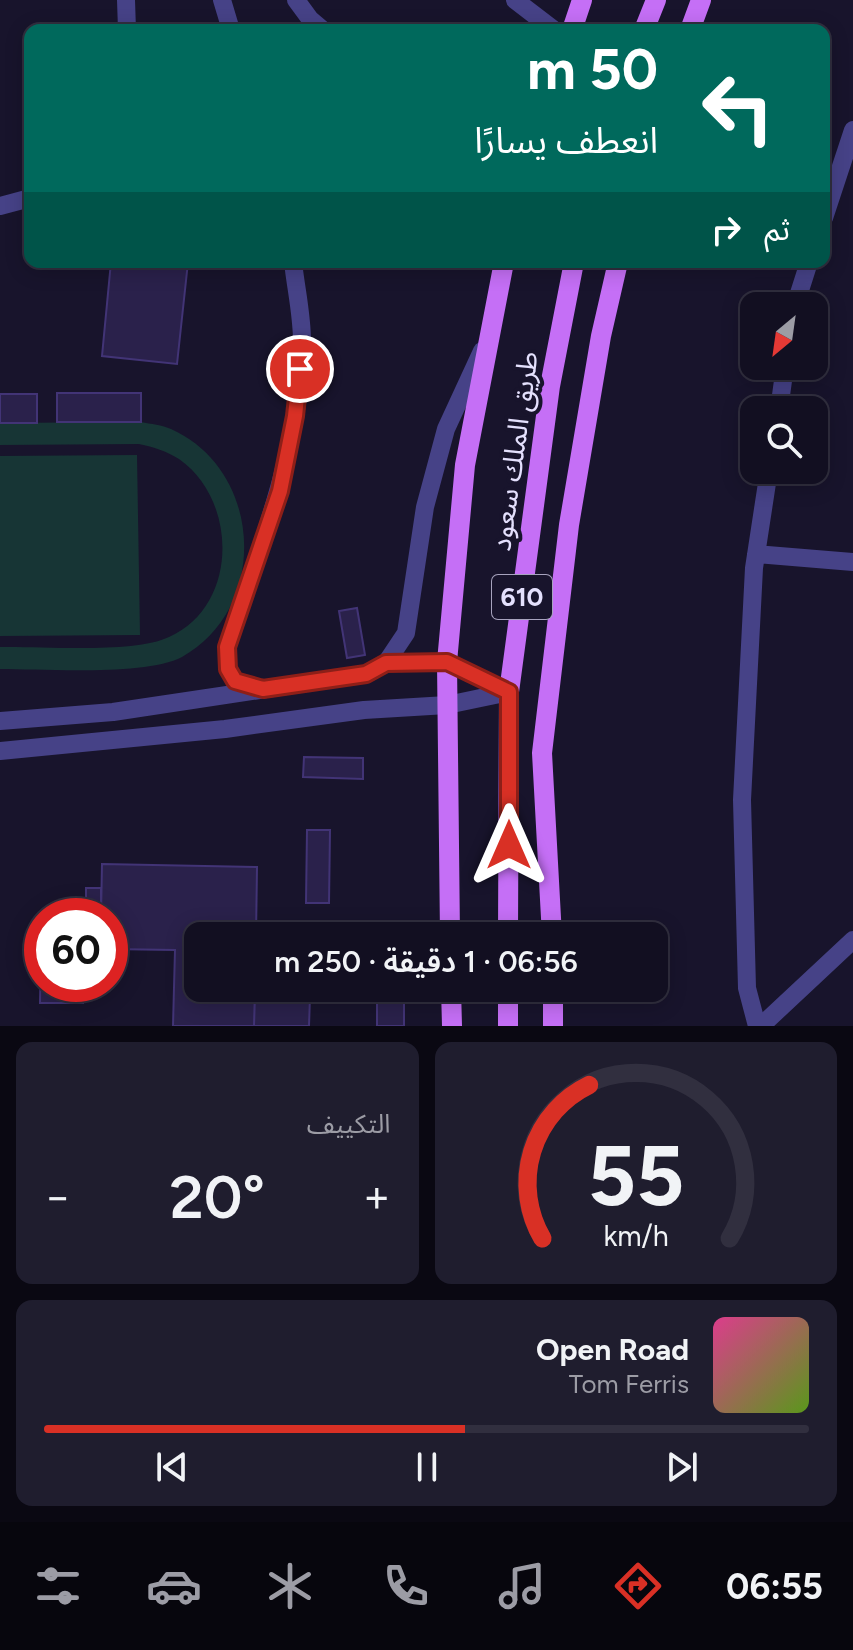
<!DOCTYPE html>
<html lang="ar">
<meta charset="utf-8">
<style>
:root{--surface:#120f21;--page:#1f1d2e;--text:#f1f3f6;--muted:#9c9ca5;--line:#312f3f;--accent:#d93025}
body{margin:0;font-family:Figtree,"Noto Sans Arabic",sans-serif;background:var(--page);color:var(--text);direction:rtl;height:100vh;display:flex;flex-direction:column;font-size:30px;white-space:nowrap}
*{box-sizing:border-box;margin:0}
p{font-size:26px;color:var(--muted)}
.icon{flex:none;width:44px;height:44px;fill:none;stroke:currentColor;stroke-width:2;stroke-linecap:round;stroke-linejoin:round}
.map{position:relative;height:1026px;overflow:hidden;direction:ltr}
.sheet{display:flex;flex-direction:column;gap:16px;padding:16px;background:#0a0812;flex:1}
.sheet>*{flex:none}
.banner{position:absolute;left:24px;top:24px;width:806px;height:244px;border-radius:16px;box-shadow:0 4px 20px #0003,0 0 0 2px var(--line);direction:rtl;background:#00695c;color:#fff;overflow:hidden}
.needle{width:52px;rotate:209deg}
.controls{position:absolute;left:740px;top:292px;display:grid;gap:16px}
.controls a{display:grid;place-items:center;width:88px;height:88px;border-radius:16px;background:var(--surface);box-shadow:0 4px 20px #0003,0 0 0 2px var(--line);font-size:40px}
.speed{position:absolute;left:24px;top:898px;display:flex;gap:16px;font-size:40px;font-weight:700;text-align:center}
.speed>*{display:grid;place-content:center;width:104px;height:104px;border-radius:50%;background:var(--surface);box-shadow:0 4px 20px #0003,0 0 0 2px var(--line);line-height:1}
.speed .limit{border:12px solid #d22;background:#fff;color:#111}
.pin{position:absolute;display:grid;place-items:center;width:68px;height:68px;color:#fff;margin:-34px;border:4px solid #fff;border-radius:50%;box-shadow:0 2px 8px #0007}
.me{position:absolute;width:88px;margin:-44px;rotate:0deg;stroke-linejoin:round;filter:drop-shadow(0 0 6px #0008)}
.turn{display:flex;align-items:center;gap:28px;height:168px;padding:0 40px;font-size:36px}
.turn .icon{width:104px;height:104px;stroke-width:2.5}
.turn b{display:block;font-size:56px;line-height:68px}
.then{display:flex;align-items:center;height:76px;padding:0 40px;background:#0003;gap:16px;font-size:30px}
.big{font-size:60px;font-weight:600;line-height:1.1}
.sheet .card{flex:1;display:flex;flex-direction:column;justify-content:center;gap:12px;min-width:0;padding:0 28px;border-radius:16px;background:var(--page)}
.sheet .dial{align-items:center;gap:0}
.dial svg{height:208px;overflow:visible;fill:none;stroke:var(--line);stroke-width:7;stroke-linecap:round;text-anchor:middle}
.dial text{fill:var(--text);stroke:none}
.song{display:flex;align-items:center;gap:24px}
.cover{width:96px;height:96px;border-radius:12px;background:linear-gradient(135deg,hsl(330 70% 55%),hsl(90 70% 35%))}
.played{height:8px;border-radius:4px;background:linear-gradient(90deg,var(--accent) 55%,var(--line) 55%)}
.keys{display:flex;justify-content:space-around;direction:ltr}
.heat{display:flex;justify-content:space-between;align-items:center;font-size:44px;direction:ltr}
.sheet .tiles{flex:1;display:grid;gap:16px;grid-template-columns:1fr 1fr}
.card:last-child{grid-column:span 2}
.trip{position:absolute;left:184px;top:922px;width:484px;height:80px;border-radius:16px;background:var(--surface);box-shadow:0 4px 20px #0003,0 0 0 2px var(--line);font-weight:600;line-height:80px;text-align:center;direction:rtl}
.tabs{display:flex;height:128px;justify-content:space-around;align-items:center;background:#07060d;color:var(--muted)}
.tabs .icon{width:56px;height:56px}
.tabs .active{color:var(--accent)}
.tabs b{font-size:36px;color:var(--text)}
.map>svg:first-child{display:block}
.green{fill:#173535}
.building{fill:#2a214b;stroke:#423476;stroke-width:2}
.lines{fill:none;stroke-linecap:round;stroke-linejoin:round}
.minor{stroke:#464287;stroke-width:18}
.primary{stroke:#c56ff6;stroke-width:20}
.route-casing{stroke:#8d1f18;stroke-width:20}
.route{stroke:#d93025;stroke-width:14}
.labels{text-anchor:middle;stroke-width:8;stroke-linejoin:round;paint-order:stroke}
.shield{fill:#18142c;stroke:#a7a3be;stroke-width:2}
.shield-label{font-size:26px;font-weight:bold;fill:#e4e0fd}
.street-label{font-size:28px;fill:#e4e0fd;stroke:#18142c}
</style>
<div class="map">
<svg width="853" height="1026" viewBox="0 0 853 1026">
<rect width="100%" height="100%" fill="#18142c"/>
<!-- green -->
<path class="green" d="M141 422C151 424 162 425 171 429 263 470 270 608 182 657 146 676 44 669 0 669V647C42 646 134 654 169 637 239 606 238 500 179 459 166 451 154 447 139 444L0 445V423Z
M137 455 140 635 0 636V456Z"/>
<!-- building -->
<path class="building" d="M111 262H188L177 364 102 356Z
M57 393H141V422H57Z
M0 394H37V423H0Z
M357 608 365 655 347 658 339 611Z
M304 757 363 758V779L303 777Z
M307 830H330L329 903H306Z
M102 864 257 867 256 936H198V988H255L254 1026H173L175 950 110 949V916H101Z
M86 888H101V916H86Z
M41 942 42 984H83V1003H40Z
M255 995 310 996 309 1026H254Z
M377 997H404V1026H377Z"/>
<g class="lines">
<!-- minor -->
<path class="minor" d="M126 0 127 30
M222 0 231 30
M296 0 310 19 323 30
M515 0 554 30
M0 206 30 198
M824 218 853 130
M795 306 809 262
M779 410 785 366
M756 554 853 562
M386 663 406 633 425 507 446 429 482 351
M256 687 235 681 228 669 227 647C260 549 299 452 302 347 303 319 296 290 293 262
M0 721 113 712 366 674 386 663 447 662 509 692 447 705 364 710 225 729 0 751
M757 1026 747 988 742 800 754 568 769 470
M761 1026 853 940"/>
<!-- primary -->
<path class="primary" d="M572 30 582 0
M644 30 656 0
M690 30 701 0
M450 936 447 662 465 465 504 262
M508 936 509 692 550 386 574 262
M552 936 542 753 569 525 601 336 618 262
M451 988 452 1026
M553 988V1026
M508 1026V988"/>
</g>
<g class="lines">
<defs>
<path id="route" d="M300 369 295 416 280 491 227 647 228 669 235 681 263 689 366 674 386 663 447 662 509 692V845"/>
</defs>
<!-- route casing -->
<use href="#route" class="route-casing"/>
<!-- route -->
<use href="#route" class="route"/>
</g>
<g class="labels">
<!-- shield labels -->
<rect class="shield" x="492" y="575" width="60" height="44" rx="6"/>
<g class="shield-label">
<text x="522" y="606">610</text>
</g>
<!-- street labels -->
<g class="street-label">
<text transform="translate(514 451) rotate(-82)" y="10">طريق الملك سعود</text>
</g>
</g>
</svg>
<div class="controls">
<a><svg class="needle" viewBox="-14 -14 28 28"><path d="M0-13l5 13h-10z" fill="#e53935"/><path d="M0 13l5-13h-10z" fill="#9c9ca5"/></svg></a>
<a><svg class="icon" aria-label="search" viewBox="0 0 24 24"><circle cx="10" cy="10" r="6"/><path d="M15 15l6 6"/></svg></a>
</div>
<div class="speed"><div class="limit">60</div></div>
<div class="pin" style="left:300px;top:369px;background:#d93025"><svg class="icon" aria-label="arrive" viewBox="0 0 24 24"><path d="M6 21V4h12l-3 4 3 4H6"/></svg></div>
<svg class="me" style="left:509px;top:845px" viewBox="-20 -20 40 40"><path d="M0-17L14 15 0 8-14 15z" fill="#d93025" stroke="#fff" stroke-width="4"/></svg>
<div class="trip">06:56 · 1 دقيقة · 250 m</div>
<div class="banner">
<div class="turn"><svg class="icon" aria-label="left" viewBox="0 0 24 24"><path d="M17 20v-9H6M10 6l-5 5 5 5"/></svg><div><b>50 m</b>انعطف يسارًا</div></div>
<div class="then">ثم<svg class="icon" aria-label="right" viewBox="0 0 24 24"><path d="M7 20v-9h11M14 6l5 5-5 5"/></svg></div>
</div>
</div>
<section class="sheet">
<div class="tiles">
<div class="card dial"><svg viewBox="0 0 100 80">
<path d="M14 69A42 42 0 1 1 86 69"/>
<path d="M14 69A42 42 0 0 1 32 10" stroke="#d93025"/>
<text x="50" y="56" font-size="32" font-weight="700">55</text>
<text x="50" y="72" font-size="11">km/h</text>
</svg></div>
<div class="card"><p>التكييف</p>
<div class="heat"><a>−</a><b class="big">20°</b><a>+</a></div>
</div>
<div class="card">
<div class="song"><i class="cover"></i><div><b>Open Road</b><p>Tom Ferris</p></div></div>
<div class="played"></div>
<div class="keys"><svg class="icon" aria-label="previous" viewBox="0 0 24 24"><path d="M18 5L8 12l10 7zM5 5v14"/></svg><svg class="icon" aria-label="pause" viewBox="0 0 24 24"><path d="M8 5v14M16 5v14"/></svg><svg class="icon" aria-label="next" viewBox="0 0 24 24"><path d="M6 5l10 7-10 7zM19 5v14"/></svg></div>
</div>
</div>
</section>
<nav class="tabs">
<b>06:55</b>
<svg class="icon active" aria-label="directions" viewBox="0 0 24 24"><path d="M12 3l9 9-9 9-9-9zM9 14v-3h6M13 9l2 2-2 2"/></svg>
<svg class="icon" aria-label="music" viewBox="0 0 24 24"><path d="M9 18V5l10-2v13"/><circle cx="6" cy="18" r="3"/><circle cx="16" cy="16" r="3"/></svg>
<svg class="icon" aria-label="phone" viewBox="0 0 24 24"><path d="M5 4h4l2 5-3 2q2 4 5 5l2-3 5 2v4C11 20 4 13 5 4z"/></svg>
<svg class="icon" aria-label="climate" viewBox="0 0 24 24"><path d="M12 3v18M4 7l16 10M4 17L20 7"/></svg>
<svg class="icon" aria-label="car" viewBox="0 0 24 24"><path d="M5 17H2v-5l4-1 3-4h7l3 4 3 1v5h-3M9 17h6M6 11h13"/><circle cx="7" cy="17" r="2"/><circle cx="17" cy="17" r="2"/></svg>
<svg class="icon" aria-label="filters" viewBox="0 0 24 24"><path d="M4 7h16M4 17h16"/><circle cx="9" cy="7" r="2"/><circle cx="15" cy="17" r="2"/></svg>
</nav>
